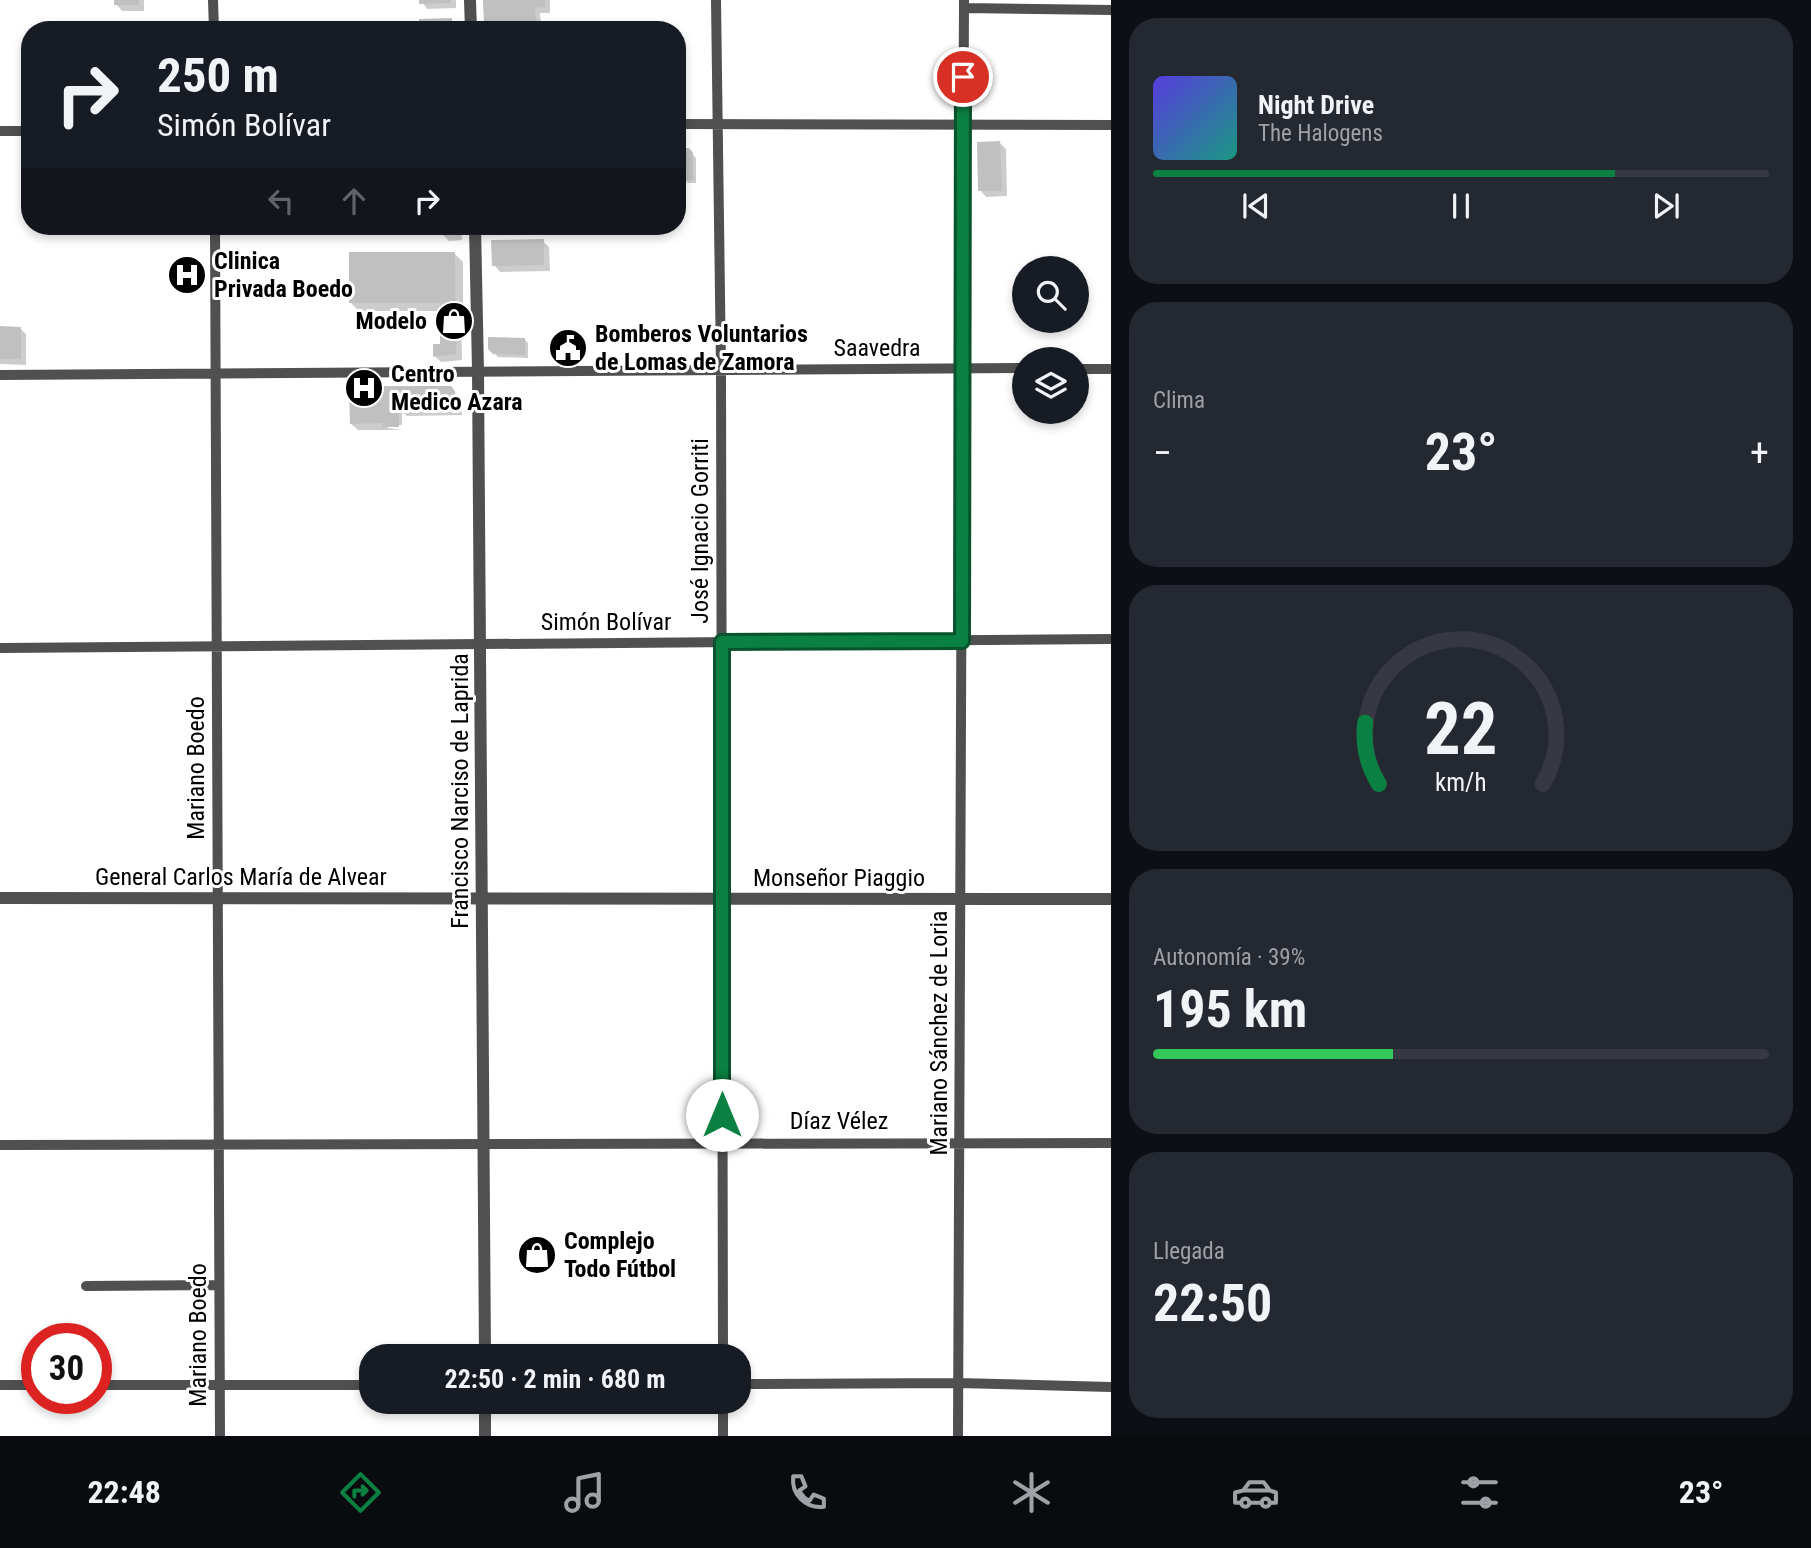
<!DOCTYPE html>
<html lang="es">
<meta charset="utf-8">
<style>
:root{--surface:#171b24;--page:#242831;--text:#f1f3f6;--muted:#9ea1a6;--line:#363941;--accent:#0b8043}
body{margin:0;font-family:"Roboto Condensed",sans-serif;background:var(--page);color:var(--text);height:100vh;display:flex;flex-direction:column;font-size:26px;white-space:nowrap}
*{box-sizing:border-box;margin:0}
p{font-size:23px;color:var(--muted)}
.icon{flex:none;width:38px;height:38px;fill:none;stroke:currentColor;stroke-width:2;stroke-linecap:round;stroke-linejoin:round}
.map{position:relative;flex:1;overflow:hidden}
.side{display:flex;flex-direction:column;gap:18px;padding:18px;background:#0d0f14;width:700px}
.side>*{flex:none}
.banner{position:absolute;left:21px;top:21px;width:665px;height:214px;border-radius:28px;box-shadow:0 4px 10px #0003;background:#171b24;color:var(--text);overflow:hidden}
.tools{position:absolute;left:1012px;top:256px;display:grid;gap:14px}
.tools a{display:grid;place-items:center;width:77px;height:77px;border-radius:50%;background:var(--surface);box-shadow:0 4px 10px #0003;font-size:35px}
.speed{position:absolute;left:21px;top:1323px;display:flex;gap:14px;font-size:35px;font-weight:700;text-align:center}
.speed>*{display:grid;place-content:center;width:91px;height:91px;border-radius:50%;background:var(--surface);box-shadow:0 4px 10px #0003;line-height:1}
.speed .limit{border:10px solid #d22;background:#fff;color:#111}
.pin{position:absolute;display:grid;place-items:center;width:60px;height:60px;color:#fff;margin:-30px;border:4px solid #fff;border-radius:50%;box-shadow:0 2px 7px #0007}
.me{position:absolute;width:77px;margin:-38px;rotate:0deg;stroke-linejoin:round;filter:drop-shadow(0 0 5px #0008)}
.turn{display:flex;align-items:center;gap:24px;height:147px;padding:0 21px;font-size:32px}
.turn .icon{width:91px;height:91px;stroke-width:2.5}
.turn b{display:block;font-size:49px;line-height:60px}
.lanes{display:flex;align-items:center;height:66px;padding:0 21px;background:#0003;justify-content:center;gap:35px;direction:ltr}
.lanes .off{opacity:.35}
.big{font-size:52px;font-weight:700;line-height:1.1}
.side .card{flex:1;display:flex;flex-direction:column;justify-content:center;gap:10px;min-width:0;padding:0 24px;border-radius:28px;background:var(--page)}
.side .dial{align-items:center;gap:0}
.dial svg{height:182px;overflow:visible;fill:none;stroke:var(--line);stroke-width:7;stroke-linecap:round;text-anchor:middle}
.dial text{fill:var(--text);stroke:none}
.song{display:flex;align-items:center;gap:21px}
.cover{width:84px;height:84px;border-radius:10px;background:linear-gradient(135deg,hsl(250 70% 55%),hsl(170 70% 35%))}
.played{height:7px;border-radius:4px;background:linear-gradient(90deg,var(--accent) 75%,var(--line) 75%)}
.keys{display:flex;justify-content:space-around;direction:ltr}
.heat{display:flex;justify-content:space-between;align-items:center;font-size:38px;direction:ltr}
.charge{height:10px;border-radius:5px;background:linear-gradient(90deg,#34c759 39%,var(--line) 0)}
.trip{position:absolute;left:359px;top:1344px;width:392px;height:70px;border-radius:28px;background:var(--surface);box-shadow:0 4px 10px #0003;font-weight:700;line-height:70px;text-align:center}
.tabs{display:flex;height:112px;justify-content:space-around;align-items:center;background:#090b0e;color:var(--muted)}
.tabs .icon{width:49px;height:49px}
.tabs .current{color:var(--accent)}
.tabs b{font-size:32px;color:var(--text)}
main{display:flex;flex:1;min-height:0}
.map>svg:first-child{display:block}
.shadow{fill:#0003}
.building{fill:#c0c0c0}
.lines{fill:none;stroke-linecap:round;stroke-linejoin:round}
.minor{stroke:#505050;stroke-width:10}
.tertiary{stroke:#505050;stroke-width:12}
.route-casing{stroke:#07532c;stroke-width:18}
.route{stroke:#0b8043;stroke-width:12}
.labels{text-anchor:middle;stroke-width:6;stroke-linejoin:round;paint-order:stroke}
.poi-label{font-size:24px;font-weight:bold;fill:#000;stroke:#fff;text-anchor:start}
.street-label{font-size:24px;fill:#000;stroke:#fff}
</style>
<main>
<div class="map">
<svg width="1111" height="1436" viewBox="0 0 1111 1436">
<rect width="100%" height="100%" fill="#fff"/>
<!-- shadow -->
<path class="shadow" d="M116 0H144V11H122L116 4Z
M421 0H456V8L427 9Z
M485 0H550V13H540L541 29 491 30 486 24Z
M451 20 457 26V30H421Z
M1000 143 1006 149 1007 196 986 197 980 190Z
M688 150 696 158V183H688L684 179V173L678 169Z
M442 226H461L462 240 449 241 443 235Z
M543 241 549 247 550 271 500 272 494 265Z
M454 253 463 262V311H461L462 360 441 362 435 356 442 345V311H359L351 303Z
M0 328H20L26 334V365L0 364Z
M524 339 528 343V358L498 357 489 348Z
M450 388 461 399 462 415 407 416 402 411V425H388V428L402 430H358L351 424Z"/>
<!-- building -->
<path class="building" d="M114 0H139V5H114Z
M419 0H451V3L419 4Z
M483 0H545V7L535 8 536 23 484 25Z
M452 18V30H419V19Z
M1000 141 1002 191H978L977 142Z
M677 148H689L693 153V180L683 179V170H677Z
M440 226H456V235H441Z
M544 239V265L492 266 491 240Z
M349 252H455L456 354 433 357V344H440V303H349Z
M0 326 21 327V359H0Z
M488 337 525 338V355L493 354 488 349Z
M349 386H451L455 391 456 410H399V427H383V423L350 424Z"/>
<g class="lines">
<!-- minor -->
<path class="minor" d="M213 0 214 30
M716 0 721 369 723 1356
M964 8 1111 10
M677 124 1111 125
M0 131H30
M215 226 220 1436
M1076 369H1111
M0 375 1024 368
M0 648 1111 639
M0 1145 1111 1143
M86 1286 219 1285
M738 1384 958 1383 1111 1387
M0 1385H37
M96 1385H371
M723 1402V1436
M958 1436 964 0"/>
<!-- tertiary -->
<path class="tertiary" d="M470 0 471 30
M475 226 478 370 485 1356
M0 898 1111 899
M485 1436V1402"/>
</g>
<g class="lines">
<defs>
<path id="route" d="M722 1115V642L962 641 963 77"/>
</defs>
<!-- route casing -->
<use href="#route" class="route-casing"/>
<!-- route -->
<use href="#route" class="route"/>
</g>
<!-- icons -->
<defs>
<symbol id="hospital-disc" viewBox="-11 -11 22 22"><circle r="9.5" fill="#000" stroke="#fff"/><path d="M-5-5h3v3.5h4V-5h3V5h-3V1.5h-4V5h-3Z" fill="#fff"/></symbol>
<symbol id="shop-disc" viewBox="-11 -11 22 22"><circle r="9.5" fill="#000" stroke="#fff"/><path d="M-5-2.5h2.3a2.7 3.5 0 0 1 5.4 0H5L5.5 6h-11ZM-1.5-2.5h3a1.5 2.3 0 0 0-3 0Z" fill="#fff"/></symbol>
<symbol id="civic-disc" viewBox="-11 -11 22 22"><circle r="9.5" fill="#000" stroke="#fff"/><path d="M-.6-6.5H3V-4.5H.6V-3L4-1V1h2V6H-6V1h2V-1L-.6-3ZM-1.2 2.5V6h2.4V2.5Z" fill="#fff"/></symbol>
</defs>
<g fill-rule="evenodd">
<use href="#hospital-disc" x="165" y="253" width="44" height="44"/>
<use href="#shop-disc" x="432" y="299" width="44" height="44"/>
<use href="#civic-disc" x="546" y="326" width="44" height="44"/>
<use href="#hospital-disc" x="342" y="366" width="44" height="44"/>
<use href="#shop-disc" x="515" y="1233" width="44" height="44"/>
</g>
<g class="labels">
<!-- poi labels -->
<g class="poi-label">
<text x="214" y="269">Clinica<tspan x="214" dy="28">Privada Boedo</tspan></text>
<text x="427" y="329" text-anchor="end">Modelo</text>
<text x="595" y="342">Bomberos Voluntarios<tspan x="595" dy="28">de Lomas de Zamora</tspan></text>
<text x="391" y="382">Centro<tspan x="391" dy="28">Medico Azara</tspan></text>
<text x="564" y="1249">Complejo<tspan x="564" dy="28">Todo Fútbol</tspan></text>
</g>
<!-- street labels -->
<g class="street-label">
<text x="877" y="356">Saavedra</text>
<text transform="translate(700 531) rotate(-90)" y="8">José Ignacio Gorriti</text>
<text x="606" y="630">Simón Bolívar</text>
<text transform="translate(196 768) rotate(-90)" y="8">Mariano Boedo</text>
<text transform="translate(460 791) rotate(-90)" y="8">Francisco Narciso de Laprida</text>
<text x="241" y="885">General Carlos María de Alvear</text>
<text x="839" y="886">Monseñor Piaggio</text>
<text transform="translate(939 1033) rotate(-90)" y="8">Mariano Sánchez de Loria</text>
<text x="839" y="1129">Díaz Vélez</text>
<text transform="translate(198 1335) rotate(-90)" y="8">Mariano Boedo</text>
</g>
</g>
</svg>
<div class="tools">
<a><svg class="icon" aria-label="search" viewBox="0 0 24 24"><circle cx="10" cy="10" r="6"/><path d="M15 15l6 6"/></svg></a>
<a><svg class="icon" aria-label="layers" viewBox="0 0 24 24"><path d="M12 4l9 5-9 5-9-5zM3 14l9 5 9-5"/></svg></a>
</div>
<div class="speed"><div class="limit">30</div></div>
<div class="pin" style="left:963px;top:77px;background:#d93025"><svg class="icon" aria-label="arrive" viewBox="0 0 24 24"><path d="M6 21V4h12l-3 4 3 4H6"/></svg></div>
<svg class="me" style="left:722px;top:1115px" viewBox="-20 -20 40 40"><circle r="19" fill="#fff"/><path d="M0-13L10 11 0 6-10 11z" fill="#0b8043"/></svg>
<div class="trip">22:50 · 2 min · 680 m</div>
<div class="banner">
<div class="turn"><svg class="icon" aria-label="right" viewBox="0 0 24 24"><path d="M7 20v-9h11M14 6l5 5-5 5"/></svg><div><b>250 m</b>Simón Bolívar</div></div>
<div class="lanes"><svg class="icon off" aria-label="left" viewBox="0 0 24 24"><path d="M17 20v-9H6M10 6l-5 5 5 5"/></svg><svg class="icon off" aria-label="ahead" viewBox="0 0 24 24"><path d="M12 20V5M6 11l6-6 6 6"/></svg><svg class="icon" aria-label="right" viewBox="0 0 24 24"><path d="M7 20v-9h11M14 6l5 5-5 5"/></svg></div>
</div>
</div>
<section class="side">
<div class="card">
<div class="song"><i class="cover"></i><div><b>Night Drive</b><p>The Halogens</p></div></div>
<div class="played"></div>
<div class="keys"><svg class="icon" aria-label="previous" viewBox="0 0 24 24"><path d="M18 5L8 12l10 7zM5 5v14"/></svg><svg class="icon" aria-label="pause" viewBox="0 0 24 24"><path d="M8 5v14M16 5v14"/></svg><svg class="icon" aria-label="next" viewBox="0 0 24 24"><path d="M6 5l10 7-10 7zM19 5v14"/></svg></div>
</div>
<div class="card"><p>Clima</p>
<div class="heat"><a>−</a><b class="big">23°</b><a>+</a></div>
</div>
<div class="card dial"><svg viewBox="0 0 100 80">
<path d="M14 69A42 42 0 1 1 86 69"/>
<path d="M14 69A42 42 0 0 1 8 42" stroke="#0b8043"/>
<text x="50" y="56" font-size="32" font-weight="700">22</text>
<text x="50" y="72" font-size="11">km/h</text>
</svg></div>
<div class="card"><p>Autonomía · 39%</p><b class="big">195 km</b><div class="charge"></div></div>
<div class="card"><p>Llegada</p><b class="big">22:50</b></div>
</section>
</main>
<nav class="tabs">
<b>22:48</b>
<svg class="icon current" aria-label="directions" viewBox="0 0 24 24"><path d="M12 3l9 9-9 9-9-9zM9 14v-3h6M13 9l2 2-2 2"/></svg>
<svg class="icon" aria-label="music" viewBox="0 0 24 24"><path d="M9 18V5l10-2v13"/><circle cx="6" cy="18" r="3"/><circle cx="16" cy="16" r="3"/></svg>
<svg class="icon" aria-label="phone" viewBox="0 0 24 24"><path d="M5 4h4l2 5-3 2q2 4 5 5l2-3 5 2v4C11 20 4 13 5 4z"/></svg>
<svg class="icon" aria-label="climate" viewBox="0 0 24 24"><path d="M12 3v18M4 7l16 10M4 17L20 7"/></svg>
<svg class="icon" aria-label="car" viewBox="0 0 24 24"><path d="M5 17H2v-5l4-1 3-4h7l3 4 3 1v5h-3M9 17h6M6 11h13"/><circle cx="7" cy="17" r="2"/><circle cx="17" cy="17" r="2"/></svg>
<svg class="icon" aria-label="filters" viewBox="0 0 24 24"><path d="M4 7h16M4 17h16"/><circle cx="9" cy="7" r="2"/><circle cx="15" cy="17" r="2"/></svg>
<b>23°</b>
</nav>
